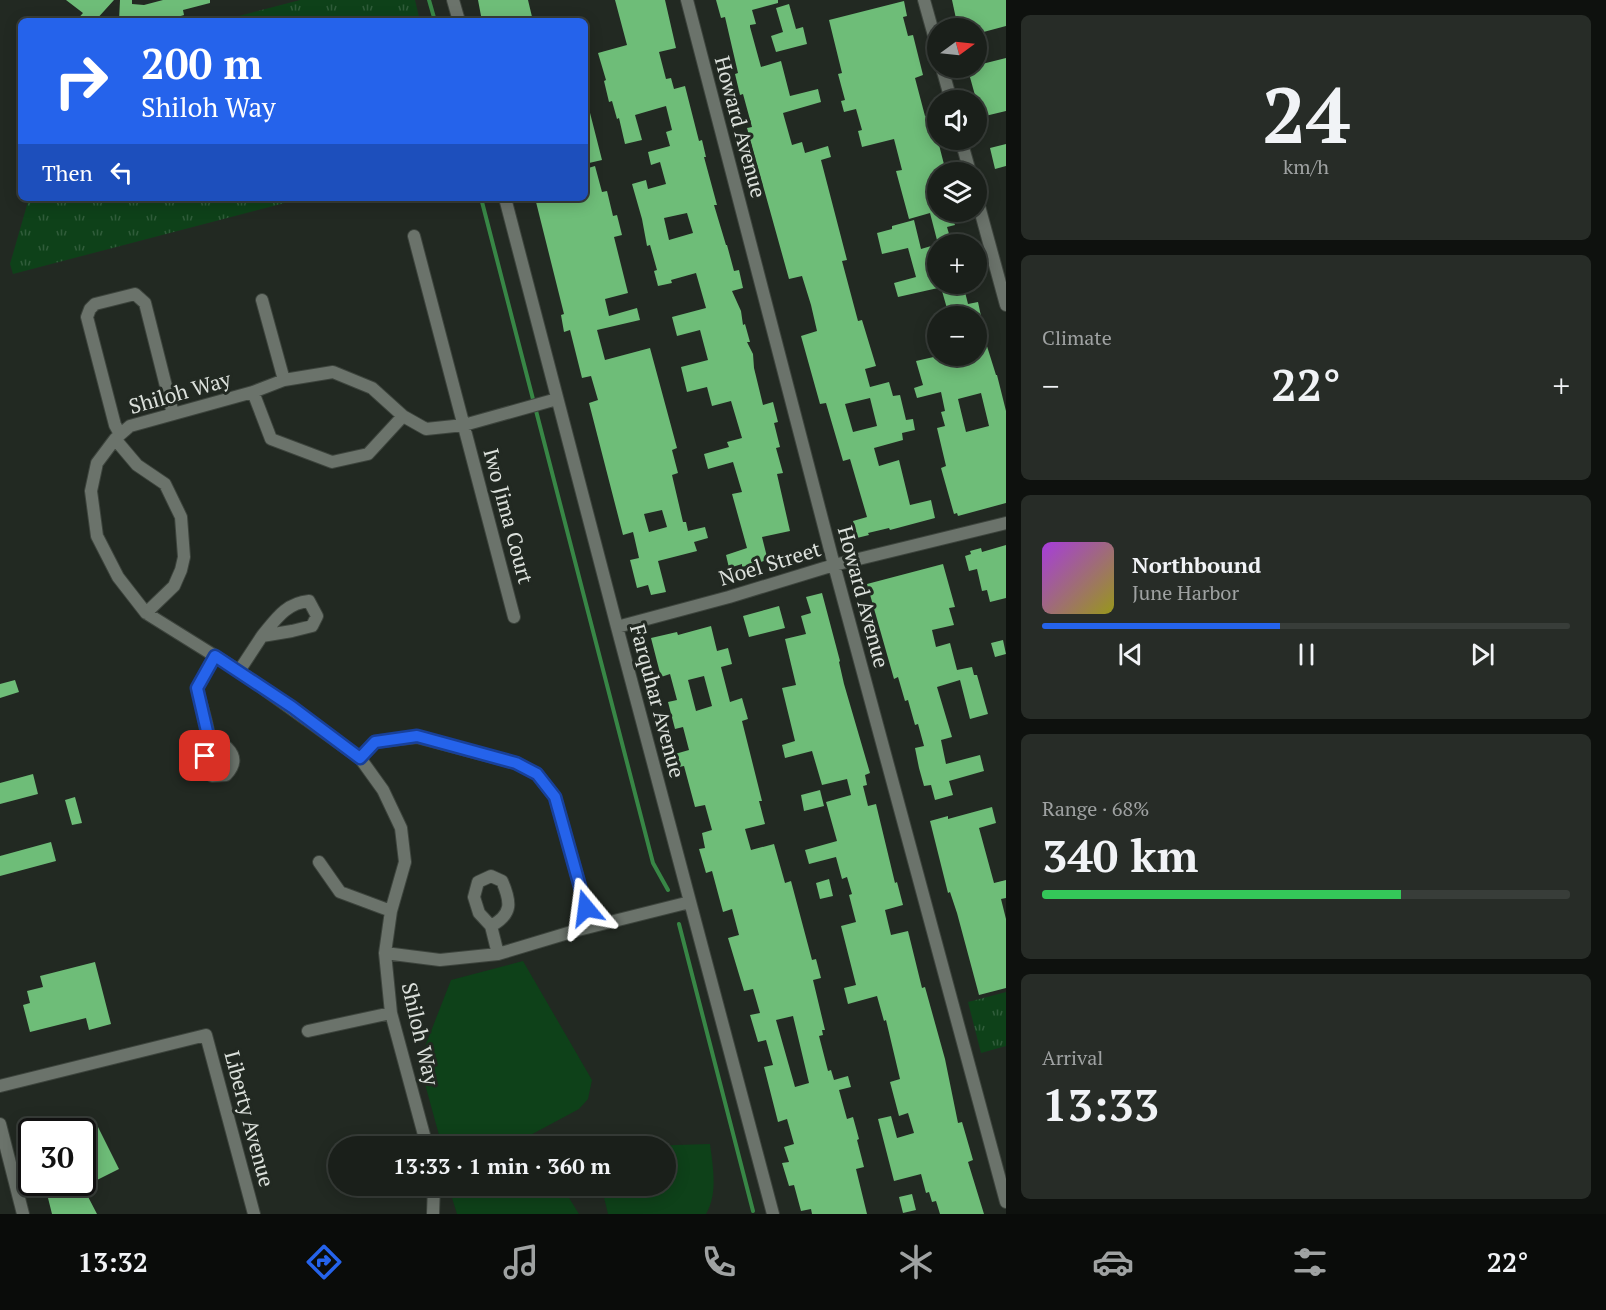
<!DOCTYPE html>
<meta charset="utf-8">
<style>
:root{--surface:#1a1f1a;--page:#272c27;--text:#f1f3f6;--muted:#9fa2a2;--line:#383d39;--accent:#2563eb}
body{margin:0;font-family:"PT Serif",serif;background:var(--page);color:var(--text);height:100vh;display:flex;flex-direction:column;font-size:22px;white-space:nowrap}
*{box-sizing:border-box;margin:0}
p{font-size:20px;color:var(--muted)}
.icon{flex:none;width:33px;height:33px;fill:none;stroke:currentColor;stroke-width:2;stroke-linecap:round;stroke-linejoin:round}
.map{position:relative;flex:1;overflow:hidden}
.panel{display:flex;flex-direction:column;gap:15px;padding:15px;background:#0e110e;width:600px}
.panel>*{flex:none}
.banner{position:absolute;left:18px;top:18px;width:570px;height:183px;border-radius:9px;box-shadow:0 3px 15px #0003,0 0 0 2px var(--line);background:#2563eb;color:#fff;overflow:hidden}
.needle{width:39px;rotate:75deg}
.controls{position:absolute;left:927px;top:18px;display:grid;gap:12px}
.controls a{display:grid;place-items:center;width:60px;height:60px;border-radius:50%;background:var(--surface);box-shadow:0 3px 15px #0003,0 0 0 2px var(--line);font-size:30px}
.speed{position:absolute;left:18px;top:1118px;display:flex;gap:12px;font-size:30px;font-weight:700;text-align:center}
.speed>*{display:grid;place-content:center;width:78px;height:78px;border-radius:50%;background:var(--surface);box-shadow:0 3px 15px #0003,0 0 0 2px var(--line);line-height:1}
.speed .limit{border:3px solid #111;border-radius:9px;background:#fff;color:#111}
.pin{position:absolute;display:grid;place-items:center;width:51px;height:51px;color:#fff;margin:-26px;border-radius:12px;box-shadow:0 3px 9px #0006}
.me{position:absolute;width:66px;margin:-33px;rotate:344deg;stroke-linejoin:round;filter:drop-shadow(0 0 4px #0008)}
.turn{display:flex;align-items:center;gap:21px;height:126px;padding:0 24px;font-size:27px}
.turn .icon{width:78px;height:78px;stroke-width:2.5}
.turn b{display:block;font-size:42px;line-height:51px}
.then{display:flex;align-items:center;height:57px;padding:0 24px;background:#0003;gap:12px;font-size:22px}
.big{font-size:45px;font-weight:700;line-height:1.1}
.panel .tile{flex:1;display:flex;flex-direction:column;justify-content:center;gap:9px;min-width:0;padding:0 21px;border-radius:9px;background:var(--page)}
.panel .dial{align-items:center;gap:0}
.dial b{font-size:78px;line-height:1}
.song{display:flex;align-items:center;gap:18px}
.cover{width:72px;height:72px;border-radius:9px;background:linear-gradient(135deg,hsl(280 70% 55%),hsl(60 70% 35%))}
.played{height:6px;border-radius:3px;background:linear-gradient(90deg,var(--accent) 45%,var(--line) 45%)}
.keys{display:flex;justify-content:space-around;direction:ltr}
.heat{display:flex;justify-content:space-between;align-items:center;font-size:33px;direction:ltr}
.charge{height:9px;border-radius:4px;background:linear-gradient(90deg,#34c759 68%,var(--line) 0)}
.trip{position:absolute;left:328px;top:1136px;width:348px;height:60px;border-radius:30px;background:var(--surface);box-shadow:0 3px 15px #0003,0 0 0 2px var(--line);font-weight:700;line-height:60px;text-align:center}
.tab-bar{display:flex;height:96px;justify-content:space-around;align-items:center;background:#0a0c0a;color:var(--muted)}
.tab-bar .icon{width:42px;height:42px}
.tab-bar .on{color:var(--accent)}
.tab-bar b{font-size:27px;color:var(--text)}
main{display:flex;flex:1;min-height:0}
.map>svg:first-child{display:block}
.park{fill:url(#park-tufts)}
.pitch{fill:#0e4119}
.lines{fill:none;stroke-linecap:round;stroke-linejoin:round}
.stream{stroke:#388746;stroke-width:4}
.building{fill:#6ebd78;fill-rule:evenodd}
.minor-casing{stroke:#3d443d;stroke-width:14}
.minor{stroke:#6b736b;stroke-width:12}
.route-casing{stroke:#184099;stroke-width:15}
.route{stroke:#2563eb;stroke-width:10}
.labels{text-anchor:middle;stroke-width:6;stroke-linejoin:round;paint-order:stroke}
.street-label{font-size:21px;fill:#dce1dc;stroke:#222922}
</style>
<main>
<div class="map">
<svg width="1006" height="1214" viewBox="0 0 1006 1214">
<defs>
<pattern id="park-tufts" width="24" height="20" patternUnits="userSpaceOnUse" patternTransform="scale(1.5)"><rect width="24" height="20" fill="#0e4119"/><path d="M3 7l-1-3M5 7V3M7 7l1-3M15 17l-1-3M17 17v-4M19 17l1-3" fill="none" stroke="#305c3a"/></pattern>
</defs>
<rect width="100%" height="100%" fill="#222922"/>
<!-- park -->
<path class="park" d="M300 0H415L420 21H220Z
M29 198H304L13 274 10 264Z
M1006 992V1046L981 1053 968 1002Z"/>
<!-- pitch -->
<path class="pitch" d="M523 961 592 1080 588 1099 579 1109 510 1146H442L419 1062 451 980Z
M710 1144C713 1167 718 1194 706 1214H608L601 1185H666V1146H645Z
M448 1185H516L519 1190 528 1185H561L579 1214H457Z"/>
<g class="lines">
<!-- stream -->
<path class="stream" d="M429 0 435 21
M481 198 653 863 668 890
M679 924 753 1211"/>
</g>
<!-- building -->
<path class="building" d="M66 0H114L95 21H76L83 13Z
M120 0H132V4L144 5 163 0H210V3L183 10 184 15 171 19V21H119Z
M478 0H528L533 21H517L516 16 494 21H482Z
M615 0H665L676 48 659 52 666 79 671 78 674 89 685 86 699 141 702 140 706 157H704L717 205H714L726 245H727L734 271 739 270 743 288 732 291 741 311 743 325 745 324 750 342H747L753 354 754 368 763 405 773 402 778 422 774 423 780 447 776 448 783 473 777 474 790 531 762 537 767 557 764 558V561L742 567V564L729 568 726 555 747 548 732 494 742 492 733 462 708 469 704 454 729 447 727 442 742 438 731 401 712 406 707 387 687 392 681 367 708 360 700 330 677 336 672 317 706 308 696 273 671 280 672 283 658 286 654 271 657 270 650 245 647 246 642 219 632 184 646 180 648 189 666 184 660 162 651 165 648 152 670 146 666 132 672 130 666 106 635 115 642 140 625 144 619 118 617 119 612 101 609 102 604 81 606 80 598 53 627 45ZM687 213 693 233 669 240 664 218Z
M716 0H778V3L752 10 756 24 750 25V27L761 67 781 61 790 96 818 89 821 102 783 113 792 145 802 142 805 153 828 146 831 157 821 160 847 260 842 261 858 321 862 320 876 366 865 369 870 387 889 382 893 396 900 395 906 420 913 419 915 430 902 433 903 440 874 448 879 466 899 460 910 505 931 500 935 518 890 530 889 528 868 533 869 535 857 538 853 521 867 517 850 459 843 461 826 403 820 404 801 336 817 331 811 305 802 276 789 279 747 128 752 127 743 94 740 95 735 74 738 73 725 17 721 18ZM870 398 877 426 853 432 845 404Z
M952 0H1006V26L976 34V28H958Z
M904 1 907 16 903 17 908 36 913 35 923 75 915 78 925 116 931 114 946 172H938V215L948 212 949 217 952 216 955 225 947 227 952 244H938L930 213 909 219 896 171 902 170 894 139 862 147 858 131 862 130 856 109 844 112 841 101 845 100 838 74 842 73 829 20Z
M789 4 796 29 803 27 807 44 776 52 771 36 783 32 776 8Z
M1006 58V111L981 117 968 70 978 67V65Z
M585 105H588L602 160 589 163 585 146Z
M1006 144V166L995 169 990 148Z
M595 166 602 192 607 191 613 216 617 215 622 235 614 237 628 293 605 299 609 316 637 308 640 320 597 330 605 360 650 348 677 448 672 450 678 473 672 475 683 522H686L688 531 705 527 708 538 694 542 697 551 658 561 666 592 651 595 648 585 637 588 630 560 639 558 634 536 633 532 623 535 589 403 598 400 591 376 582 378 570 330 564 332 561 315 564 314 535 198H585V169ZM662 510 667 527 649 532 644 514Z
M914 220 921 249 938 244V288L898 297 894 283 916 277 908 248 882 254 877 233 892 229V226Z
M940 284H963L968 304 978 302 981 316H956L955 310 948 312Z
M986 343 996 375H997L1006 411V503L958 516 957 513 954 514 941 468 946 466 937 428 945 426 941 412 945 411 941 392 917 398 914 388 923 385 916 361 938 356H940L942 362 966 356H976V345ZM981 393 989 426 966 432 958 399Z
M1006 545V598L990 602 987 590 982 591 977 569 969 571 965 556 971 554 970 551 981 548 982 552Z
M943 564 955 607 949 608 954 625 932 630 936 647 950 643 957 670 972 667 974 675H977L988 714 970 719 960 680 937 687 952 737 941 740 946 764 980 755 984 771 949 781 953 795 935 800 931 785 924 786 919 768 915 748 924 746 918 724 915 725 908 700 905 701 898 677 894 679 867 584Z
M822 593 840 661 839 662 844 684 870 773 865 775 867 785 863 786 868 806 876 804 895 883 897 882 903 905 885 910 891 935 908 931 922 988 925 987 945 1059 958 1123 962 1122 973 1160 968 1162 984 1214H940L936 1201 932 1202 929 1192 926 1193 921 1174 894 1181 878 1119 891 1116 897 1138 914 1133 908 1113 899 1116 890 1082 900 1079 886 1020 884 1021 877 996 848 1004 844 988 856 985 841 926 856 922 849 895 852 894 847 877 842 879 836 857 809 864 805 850 837 841 826 802 851 795 847 779 822 785 812 751 785 758 782 745 795 741 782 688 796 685 785 639 806 634 801 616 811 613 806 597Z
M779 606 785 628 749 637 743 616Z
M711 626 717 651 728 648 732 664 721 667 730 702 742 698 748 719 742 721 762 801H759L765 824 745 829 751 850 774 844 785 883 791 881 812 960 816 959 821 978 813 980 825 1030H822L823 1035 819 1036 828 1071 831 1070 834 1080 848 1076 851 1087 839 1090 847 1119 853 1117 859 1139 857 1140 864 1167 856 1169 867 1214H812L811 1209 801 1211 794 1185 789 1186 782 1163 789 1162 784 1147 794 1144 787 1119 778 1122 764 1067 773 1065 766 1040 758 1042 750 1015 760 1013 753 989 744 991 728 938 739 935 732 909 723 912 712 871 706 873 699 849 705 848 702 833 712 830 705 805 695 807 684 766 679 767 675 754 689 750 683 727 675 729 668 702 677 700 670 674 661 677 651 638 677 632 678 635ZM704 676 712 706 696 711 688 680ZM793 1016 809 1083 795 1087 776 1020Z
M1003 640 1006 654 995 657 991 643Z
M15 680 19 692 0 698V684Z
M33 774 38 794 0 804V783Z
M820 790 824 806 804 811 801 795Z
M75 797 82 823 72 825 65 800Z
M992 807 996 823 979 828 994 883 1006 880V898L1001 899 1006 919V988L979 995 957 913 950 892 948 893 930 821 948 816V819Z
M51 842 56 861 0 876V856Z
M829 879 833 896 820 899 816 883Z
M95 962 111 1024 89 1030 86 1018 30 1032 23 1005 30 1003 27 991 43 987 40 976Z
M98 1127 119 1169 83 1187 97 1214H52L44 1182H81L82 1185V1136Z
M912 1194 916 1210 903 1213 899 1197Z"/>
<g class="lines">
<defs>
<path id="minor" d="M453 0 459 21
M687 0 834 565 1006 1202
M924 0 938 50
M942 68 951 100
M961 140 970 172
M976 195 1006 305
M505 198 617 627 773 1214
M414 236 514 617
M262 300 284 380
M253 392 271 439 332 462 368 454 403 416
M120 434 115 425 87 317 90 309 95 304 135 294 145 303 173 414
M115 439 137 465 165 484 181 517 184 557 181 570 174 586 146 613
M617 627 729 597 834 565 1006 523
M239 671 262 636 292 631 312 626 317 616 309 601C286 603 276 619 262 636
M209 740 215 738C231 749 241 759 226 775L212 776C200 760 209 757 209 740 209 726 200 703 197 688L215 656
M360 758 375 742 417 737 516 763 537 774 555 797 586 908
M319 862 340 892 391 911
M491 926C513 914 511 902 502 881L491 876 478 882 474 897 479 913 491 926 498 954
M385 953 440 960 498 954 578 930 690 902
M308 1031 391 1013
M0 1086 206 1035 254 1214
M0 1124 23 1214
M427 1146 391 1013 385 953 391 911 405 862 401 828 383 790 360 758 239 671 146 613 118 577 97 536 91 491 97 463 115 439 130 426 253 392 284 380 333 372 372 388 403 416 426 429 464 425 557 399
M433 1214 434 1185"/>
</defs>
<!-- minor casing -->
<use href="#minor" class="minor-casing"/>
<!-- minor -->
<use href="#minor" class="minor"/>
</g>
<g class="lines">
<defs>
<path id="route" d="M205 756 209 740 197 688 215 656 292 707 360 758 375 742 417 736 516 763 537 774 555 797 586 908"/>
</defs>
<!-- route casing -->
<use href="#route" class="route-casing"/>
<!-- route -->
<use href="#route" class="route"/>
</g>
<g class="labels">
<!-- street labels -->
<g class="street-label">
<text transform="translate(740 127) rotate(75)" y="7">Howard Avenue</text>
<text transform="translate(180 393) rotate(-16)" y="7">Shiloh Way</text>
<text transform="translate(508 516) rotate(75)" y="7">Iwo Jima Court</text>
<text transform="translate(770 564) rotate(-17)" y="7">Noel Street</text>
<text transform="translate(863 597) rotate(75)" y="7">Howard Avenue</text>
<text transform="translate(657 701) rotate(75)" y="7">Farquhar Avenue</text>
<text transform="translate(420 1034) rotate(77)" y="7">Shiloh Way</text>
<text transform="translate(249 1119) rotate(75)" y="7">Liberty Avenue</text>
</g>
</g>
</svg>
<div class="controls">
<a><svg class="needle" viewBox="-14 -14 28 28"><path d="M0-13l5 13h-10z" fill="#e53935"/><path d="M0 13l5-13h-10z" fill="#9fa2a2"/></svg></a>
<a><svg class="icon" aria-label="sound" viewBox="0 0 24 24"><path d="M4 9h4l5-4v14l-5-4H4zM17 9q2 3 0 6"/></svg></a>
<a><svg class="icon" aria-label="layers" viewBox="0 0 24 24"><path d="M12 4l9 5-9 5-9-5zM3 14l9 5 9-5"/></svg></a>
<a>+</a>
<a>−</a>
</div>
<div class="speed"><div class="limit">30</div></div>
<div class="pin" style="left:205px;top:756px;background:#d93025"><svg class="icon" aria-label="arrive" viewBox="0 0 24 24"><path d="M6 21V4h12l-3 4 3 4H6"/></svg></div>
<svg class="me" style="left:586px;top:908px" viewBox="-20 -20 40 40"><path d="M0-17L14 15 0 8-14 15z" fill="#2563eb" stroke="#fff" stroke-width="4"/></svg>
<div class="trip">13:33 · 1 min · 360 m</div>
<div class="banner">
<div class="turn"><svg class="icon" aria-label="right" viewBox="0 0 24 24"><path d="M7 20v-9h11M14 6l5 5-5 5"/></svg><div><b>200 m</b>Shiloh Way</div></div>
<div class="then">Then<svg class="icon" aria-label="left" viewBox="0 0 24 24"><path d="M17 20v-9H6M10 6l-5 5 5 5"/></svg></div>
</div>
</div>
<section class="panel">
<div class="tile dial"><b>24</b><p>km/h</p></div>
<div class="tile"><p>Climate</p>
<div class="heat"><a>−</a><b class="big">22°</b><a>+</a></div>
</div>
<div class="tile">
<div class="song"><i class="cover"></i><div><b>Northbound</b><p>June Harbor</p></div></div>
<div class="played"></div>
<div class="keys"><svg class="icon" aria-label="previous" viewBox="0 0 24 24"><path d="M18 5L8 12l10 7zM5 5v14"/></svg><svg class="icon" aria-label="pause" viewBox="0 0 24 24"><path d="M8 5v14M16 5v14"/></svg><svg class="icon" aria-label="next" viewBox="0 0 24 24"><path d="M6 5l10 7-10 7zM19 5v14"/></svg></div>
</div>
<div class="tile"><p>Range · 68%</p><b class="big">340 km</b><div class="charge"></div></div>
<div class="tile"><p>Arrival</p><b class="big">13:33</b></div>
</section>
</main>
<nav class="tab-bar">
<b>13:32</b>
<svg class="icon on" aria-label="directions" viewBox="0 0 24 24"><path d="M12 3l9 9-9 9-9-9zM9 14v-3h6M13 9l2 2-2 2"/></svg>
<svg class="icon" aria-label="music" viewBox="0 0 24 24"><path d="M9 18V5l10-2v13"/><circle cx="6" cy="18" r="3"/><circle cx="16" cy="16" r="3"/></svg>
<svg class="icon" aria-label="phone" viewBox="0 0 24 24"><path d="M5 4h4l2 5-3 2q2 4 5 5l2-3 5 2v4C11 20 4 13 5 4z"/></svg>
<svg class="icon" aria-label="climate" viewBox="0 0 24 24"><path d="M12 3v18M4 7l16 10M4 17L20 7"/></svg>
<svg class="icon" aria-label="car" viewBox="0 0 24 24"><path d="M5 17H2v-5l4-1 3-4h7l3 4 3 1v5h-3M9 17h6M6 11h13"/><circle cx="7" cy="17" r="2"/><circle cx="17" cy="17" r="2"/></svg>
<svg class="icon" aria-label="filters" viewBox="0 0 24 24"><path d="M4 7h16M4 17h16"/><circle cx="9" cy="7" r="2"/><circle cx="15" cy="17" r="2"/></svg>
<b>22°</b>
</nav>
